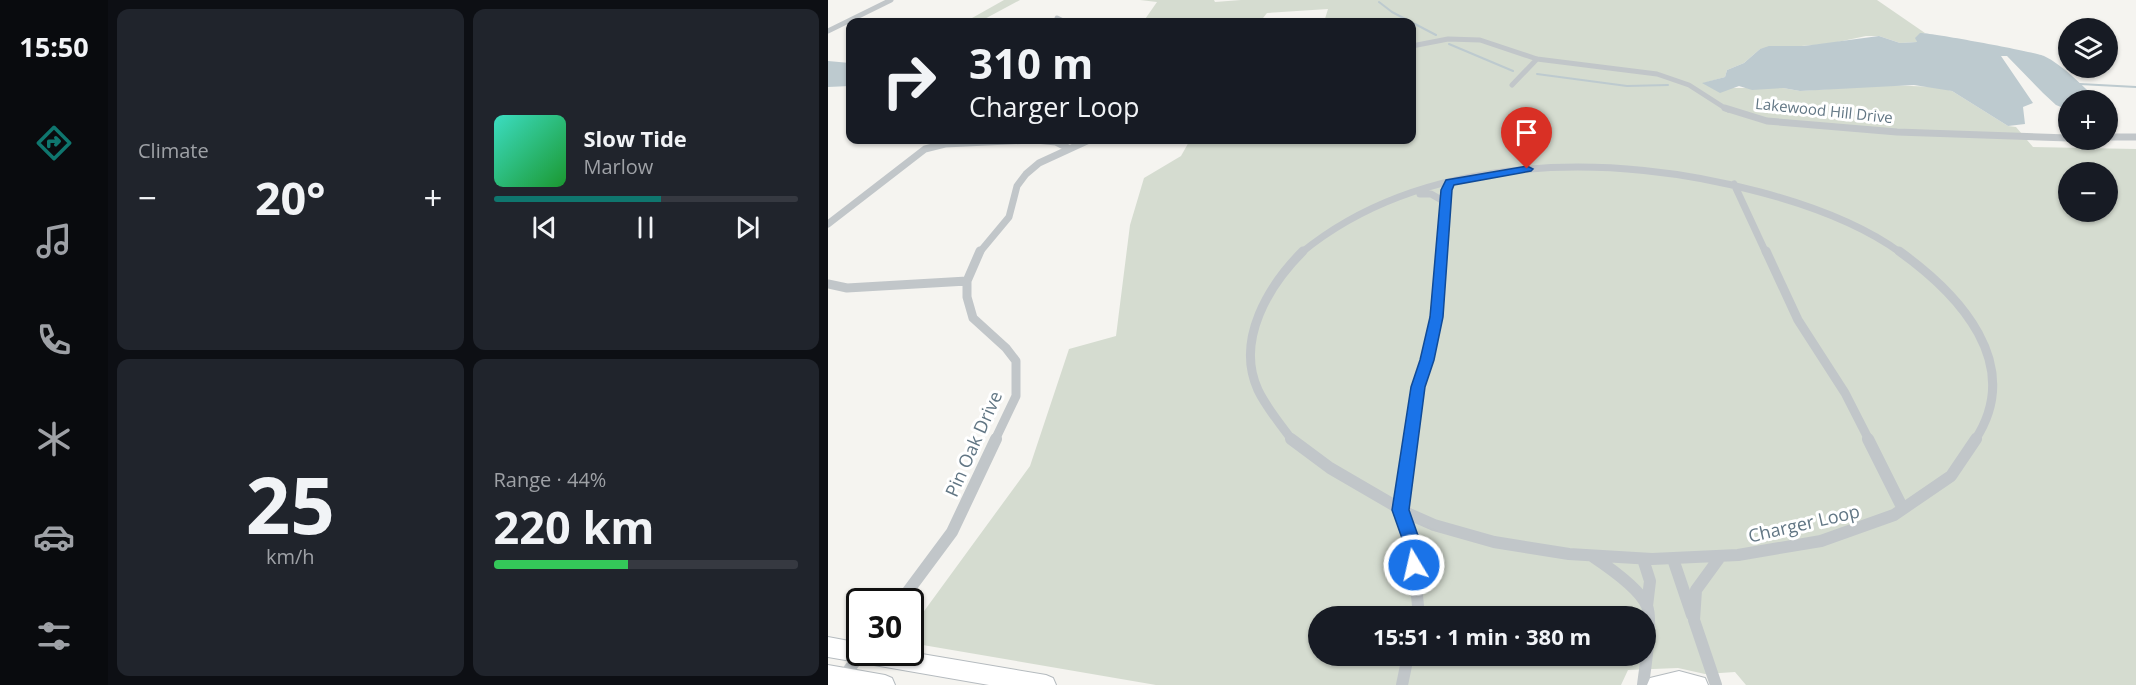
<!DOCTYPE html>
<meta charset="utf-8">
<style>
:root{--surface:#171b24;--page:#20242c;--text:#f1f3f6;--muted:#9ea1a6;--line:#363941;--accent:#0f766e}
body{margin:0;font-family:"Open Sans",sans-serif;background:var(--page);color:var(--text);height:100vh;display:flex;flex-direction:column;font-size:22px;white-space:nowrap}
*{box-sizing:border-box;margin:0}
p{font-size:20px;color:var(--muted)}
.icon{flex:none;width:33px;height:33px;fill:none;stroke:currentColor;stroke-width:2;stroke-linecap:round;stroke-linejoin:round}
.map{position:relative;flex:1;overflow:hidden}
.side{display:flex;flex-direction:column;gap:9px;padding:9px;background:#0d0f14;width:720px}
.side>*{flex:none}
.guide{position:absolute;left:18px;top:18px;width:570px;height:126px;border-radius:12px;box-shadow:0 2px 4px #0004;background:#171b24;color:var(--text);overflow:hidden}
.buttons{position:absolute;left:1230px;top:18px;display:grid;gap:12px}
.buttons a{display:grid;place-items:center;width:60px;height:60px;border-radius:50%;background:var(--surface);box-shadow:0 2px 4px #0004;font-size:30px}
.speed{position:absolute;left:18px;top:588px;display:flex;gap:12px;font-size:30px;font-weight:700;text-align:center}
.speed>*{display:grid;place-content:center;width:78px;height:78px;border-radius:50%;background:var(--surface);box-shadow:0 2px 4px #0004;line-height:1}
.speed .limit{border:3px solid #111;border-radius:9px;background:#fff;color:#111}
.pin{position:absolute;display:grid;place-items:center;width:51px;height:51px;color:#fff;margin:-62px -26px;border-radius:50% 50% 50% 0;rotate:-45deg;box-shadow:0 0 6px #0007}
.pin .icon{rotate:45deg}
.me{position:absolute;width:66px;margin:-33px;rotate:351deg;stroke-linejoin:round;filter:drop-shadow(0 0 4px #0008)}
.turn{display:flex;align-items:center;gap:21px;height:126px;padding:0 24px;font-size:27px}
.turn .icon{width:78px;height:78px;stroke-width:2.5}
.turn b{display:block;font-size:42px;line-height:51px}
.big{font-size:45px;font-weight:700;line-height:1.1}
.side .widget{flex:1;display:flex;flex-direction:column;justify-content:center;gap:9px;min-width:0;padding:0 21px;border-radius:12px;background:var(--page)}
.side .dial{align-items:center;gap:0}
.dial b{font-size:78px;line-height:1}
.song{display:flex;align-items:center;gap:18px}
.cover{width:72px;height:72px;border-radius:9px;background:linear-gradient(135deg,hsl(170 70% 55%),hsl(130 70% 35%))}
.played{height:6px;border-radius:3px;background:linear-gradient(90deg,var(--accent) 55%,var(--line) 55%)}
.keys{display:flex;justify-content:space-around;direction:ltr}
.heat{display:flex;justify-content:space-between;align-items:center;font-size:33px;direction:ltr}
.charge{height:9px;border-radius:4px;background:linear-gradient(90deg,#34c759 44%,var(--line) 0)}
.side .tiles{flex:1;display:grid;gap:9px;grid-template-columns:repeat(2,1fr)}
.trip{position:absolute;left:480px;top:606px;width:348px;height:60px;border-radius:30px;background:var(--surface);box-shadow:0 2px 4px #0004;font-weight:700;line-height:60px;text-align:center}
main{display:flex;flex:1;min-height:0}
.menu{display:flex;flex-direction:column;width:108px;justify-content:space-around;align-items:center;background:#090b0e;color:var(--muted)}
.menu .icon{width:42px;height:42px}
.menu .current{color:var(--accent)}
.menu b{font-size:27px;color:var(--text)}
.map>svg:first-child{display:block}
.green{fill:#d5dcd0;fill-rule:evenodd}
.water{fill:#bdcacf}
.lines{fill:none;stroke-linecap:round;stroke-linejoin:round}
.stream{stroke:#bdcacf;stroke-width:2}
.secondary-casing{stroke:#b5bbbf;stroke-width:2}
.street-far3{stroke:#c1c6c9;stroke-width:5}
.street-far2{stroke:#c1c6c9;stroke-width:7}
.street-far1{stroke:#c1c6c9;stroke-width:9}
.street{stroke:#c1c6c9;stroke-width:12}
.secondary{fill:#fff;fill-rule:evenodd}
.route{fill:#1a73e8;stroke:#114b97;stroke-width:1.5}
.labels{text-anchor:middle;stroke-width:6;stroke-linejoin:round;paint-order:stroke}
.far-street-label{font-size:15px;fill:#617684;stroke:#fff}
.street-label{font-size:18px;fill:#617684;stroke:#fff}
</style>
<main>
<nav class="menu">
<b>15:50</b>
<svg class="icon current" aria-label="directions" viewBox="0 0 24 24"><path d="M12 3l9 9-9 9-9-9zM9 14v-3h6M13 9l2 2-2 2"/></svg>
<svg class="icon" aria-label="music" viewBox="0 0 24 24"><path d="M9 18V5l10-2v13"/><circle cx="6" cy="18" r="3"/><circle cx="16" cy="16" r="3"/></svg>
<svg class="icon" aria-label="phone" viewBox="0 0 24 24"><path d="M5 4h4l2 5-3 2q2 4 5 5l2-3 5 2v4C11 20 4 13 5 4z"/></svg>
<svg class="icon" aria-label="climate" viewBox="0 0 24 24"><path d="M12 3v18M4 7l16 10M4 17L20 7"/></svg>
<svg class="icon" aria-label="car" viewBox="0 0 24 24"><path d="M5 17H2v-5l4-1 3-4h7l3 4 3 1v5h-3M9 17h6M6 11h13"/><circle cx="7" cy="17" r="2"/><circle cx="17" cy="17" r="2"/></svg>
<svg class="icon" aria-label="filters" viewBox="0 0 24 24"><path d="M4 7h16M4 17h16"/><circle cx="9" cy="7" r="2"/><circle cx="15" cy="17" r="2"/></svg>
</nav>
<section class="side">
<div class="tiles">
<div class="widget"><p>Climate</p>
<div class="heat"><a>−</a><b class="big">20°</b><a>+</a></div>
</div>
<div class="widget">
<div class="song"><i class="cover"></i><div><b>Slow Tide</b><p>Marlow</p></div></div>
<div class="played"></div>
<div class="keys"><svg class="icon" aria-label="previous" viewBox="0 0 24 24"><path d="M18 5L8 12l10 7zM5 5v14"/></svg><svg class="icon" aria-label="pause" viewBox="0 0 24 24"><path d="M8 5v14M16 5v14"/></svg><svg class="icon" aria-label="next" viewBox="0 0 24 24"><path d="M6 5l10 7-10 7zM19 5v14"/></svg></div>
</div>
<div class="widget dial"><b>25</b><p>km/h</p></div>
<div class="widget"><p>Range · 44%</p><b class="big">220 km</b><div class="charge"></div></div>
</div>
</section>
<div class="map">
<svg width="1308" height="685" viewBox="0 0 1308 685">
<rect width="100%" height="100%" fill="#f5f4f0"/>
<!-- green -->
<path class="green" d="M176 0H192L151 22H137Z
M312 0H386L387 2 413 0H1049L1097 33 1088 38 1089 42 1072 43 1051 36H1038L1000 44 932 49 916 63 899 70 897 77 876 83 900 88H955L972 91 1058 85 1109 87 1124 91 1180 126 1188 127 1205 147 1308 149V685H918L907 672 877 674 850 668 800 670 793 685H328L83 643V629L202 466 241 349 288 336 302 225 316 178 353 156 362 140H584V22H496L500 9 439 13 435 18 440 22H315L329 2ZM1240 172H1280V212H1240ZM490 616H818V656H490Z"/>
<!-- water -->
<path class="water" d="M1092 33C1099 32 1208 52 1216 56 1235 65 1252 84 1267 97V100H1240V110L1228 105 1215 93 1179 56H1173L1205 103 1195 107 1197 124 1180 126 1124 91 1086 85 972 91 955 88 924 90 911 86 892 93 874 83 897 77 899 70 916 63 932 49 941 46H976L1051 36 1072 43 1089 42 1087 38Z
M0 61 22 63V86L0 87Z"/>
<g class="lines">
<!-- stream -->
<path class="stream" d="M551 2 564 12 608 35
M621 44 685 71
M709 74 799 86 840 85
M1252 84 1308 87"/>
<defs>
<path id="secondary" d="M0 637 32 643V652H82L218 675 225 678 228 685H161L0 657Z
M0 665 57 675 64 678 67 685H0Z
M851 671 877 678 880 685H819L822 678Z"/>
</defs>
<!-- secondary casing -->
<use href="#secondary" class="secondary-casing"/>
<!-- street-far3 -->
<path class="street-far3" d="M229 18 237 22
M0 31 63 0
M584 46 620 39 652 40 709 59 829 74 861 85 900 110
M684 85 709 59"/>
<!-- street-far2 -->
<path class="street-far2" d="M897 108 939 121 1069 132 1240 138
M1280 137H1308
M208 140 228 142 240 148
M906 184 938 253
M592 194H603L617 202
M0 224 97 149 117 144 203 140
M151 253 181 217 189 186 198 174 211 163 261 140
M473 253C596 152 786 152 932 192 981 205 1032 223 1073 253
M614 253 618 190 622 183"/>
<!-- street-far1 -->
<path class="street-far1" d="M152 251 139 281V297L145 318 178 348 188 361V396L167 440
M938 251 970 320 1017 393 1041 440
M1071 251C1131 294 1197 364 1147 440
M0 284 19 288 139 281
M464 440C453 425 438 407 430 390 407 340 441 285 475 251
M583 440 590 387 609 317 614 251"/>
<!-- street -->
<path class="street" d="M463 439 502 468 581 514 606 525 666 542 741 554 824 559 910 555 993 541 1066 515 1123 476 1148 439
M583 439 573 510 584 544 590 606 588 616
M1040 439 1075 509
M764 556C779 566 812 589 819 606 825 621 817 668 815 685
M815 559 822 581 819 606
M845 559 864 615
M72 602 124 532 168 439
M15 678 33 653
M574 685 580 656
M888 685 866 620 868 590 892 557"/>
<!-- secondary -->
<use href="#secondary" class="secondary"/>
</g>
<!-- route -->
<path class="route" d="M699 166 705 169 703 171 626 185 624 190 615 317 606 360 597 387 581 510 593 544 595 565 593 570 586 573 580 570 576 544 564 510 583 387 592 360 602 317 613 190 618 180Z"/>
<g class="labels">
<!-- far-street labels -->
<g class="far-street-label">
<text transform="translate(996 111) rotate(6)" y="5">Lakewood Hill Drive</text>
</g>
<!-- street labels -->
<g class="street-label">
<text transform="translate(146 444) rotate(-66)" y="6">Pin Oak Drive</text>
<text transform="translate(976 524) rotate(-13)" y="6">Charger Loop</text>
</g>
</g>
</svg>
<div class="buttons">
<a><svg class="icon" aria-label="layers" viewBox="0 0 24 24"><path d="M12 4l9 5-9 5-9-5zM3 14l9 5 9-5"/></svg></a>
<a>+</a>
<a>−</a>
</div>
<div class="speed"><div class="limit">30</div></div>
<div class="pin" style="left:699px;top:169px;background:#d93025"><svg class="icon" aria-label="arrive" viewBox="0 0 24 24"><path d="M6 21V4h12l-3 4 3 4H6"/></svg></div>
<svg class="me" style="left:586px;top:565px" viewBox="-20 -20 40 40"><circle r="17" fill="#1a73e8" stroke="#fff" stroke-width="3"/><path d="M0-11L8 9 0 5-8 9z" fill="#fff"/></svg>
<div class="trip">15:51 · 1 min · 380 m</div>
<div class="guide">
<div class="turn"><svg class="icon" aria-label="right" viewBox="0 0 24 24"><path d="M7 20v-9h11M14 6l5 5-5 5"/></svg><div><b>310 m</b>Charger Loop</div></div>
</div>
</div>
</main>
